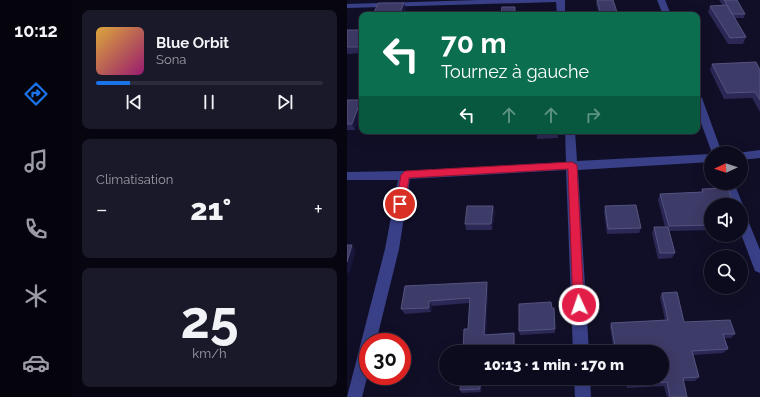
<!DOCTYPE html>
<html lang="fr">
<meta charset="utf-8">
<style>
:root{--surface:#0c0b1d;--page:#1a192a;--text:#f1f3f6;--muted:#9a9ba4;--line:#2c2b3b;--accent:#1a73e8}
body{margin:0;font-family:Raleway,sans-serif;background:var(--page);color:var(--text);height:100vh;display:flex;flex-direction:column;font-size:15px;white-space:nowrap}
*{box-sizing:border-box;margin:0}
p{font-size:13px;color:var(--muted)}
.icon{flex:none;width:22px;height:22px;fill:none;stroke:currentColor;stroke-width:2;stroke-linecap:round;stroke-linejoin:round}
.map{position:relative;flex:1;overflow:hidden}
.panel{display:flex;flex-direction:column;gap:10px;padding:10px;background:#070610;width:275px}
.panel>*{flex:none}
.banner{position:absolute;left:12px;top:12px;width:341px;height:122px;border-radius:8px;box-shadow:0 4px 16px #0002,0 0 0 1px var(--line);background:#0b6e4f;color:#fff;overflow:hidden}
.needle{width:26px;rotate:267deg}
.tools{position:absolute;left:357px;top:146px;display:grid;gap:8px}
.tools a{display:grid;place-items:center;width:44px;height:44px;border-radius:50%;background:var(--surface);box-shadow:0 4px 16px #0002,0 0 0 1px var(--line);font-size:20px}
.speed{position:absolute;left:12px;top:333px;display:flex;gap:8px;font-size:20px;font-weight:700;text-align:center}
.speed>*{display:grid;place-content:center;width:52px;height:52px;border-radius:50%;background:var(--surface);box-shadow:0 4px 16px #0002,0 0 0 1px var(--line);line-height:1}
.speed .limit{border:6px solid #d22;background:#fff;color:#111}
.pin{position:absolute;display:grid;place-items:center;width:34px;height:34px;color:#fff;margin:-17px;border:2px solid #fff;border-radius:50%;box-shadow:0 1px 4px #0007}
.me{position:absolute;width:44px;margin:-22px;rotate:357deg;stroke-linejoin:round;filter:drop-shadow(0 0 3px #0008)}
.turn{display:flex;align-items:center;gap:14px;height:84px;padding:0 16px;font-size:18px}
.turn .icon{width:52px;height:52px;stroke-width:2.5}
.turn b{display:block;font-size:28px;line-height:34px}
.lanes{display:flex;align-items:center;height:38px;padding:0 16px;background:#0003;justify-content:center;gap:20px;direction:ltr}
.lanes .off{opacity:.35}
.big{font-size:30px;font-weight:800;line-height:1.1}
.panel .tile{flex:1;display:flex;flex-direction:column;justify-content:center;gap:6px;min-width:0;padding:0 14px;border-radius:8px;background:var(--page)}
.panel .dial{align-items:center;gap:0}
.dial b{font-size:52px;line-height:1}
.song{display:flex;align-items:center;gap:12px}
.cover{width:48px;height:48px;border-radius:6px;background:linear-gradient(135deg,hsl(40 70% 55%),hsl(320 70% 35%))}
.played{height:4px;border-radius:2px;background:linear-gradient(90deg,var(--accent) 15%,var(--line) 15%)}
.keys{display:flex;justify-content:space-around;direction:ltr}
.heat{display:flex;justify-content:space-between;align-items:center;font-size:22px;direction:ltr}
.trip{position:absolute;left:92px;top:345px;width:230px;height:40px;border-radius:20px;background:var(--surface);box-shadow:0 4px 16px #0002,0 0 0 1px var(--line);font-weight:800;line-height:40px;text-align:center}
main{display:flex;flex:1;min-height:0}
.tab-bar{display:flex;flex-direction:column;width:72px;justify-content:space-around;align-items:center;background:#05040c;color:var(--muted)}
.tab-bar .icon{width:28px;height:28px}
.tab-bar .on{color:var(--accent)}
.tab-bar b{font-size:18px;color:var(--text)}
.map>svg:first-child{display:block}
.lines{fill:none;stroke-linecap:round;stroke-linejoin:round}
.minor{fill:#394087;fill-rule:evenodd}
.wall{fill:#2b2855}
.shaded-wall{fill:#18163b}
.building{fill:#3d3b67;stroke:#55537f}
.route{fill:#e11d48;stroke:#92132f}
</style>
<main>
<nav class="tab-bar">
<b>10:12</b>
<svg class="icon on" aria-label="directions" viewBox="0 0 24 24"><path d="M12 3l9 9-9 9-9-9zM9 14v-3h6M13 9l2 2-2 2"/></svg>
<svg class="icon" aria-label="music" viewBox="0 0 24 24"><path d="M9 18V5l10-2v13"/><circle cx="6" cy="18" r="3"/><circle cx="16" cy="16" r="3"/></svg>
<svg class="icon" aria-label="phone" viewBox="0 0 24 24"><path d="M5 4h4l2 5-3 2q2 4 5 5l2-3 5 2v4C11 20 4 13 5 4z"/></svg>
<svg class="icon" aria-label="climate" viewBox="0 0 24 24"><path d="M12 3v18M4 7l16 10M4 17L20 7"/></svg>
<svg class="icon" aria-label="car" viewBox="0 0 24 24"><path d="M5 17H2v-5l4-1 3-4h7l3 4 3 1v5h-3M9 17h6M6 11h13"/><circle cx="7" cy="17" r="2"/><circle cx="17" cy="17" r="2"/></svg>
</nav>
<section class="panel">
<div class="tile">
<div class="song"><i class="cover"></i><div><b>Blue Orbit</b><p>Sona</p></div></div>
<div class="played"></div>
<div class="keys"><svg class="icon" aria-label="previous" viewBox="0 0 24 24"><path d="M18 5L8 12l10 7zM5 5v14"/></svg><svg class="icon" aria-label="pause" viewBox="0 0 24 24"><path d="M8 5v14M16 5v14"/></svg><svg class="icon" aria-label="next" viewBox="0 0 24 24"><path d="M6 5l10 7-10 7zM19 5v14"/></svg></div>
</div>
<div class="tile"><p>Climatisation</p>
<div class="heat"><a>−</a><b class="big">21°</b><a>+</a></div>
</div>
<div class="tile dial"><b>25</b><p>km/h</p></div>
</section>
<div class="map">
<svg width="413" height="397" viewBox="0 0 413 397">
<rect width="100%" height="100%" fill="#100f27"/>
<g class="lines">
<!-- minor -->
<path class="minor" d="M132 0H218V15H210L209 2 0 8V4Z
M310 0H318L324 15H316Z
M350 95 355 98 375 153H365L350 112Z
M218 131H228L230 161 364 154V162L231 170 242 352H226L219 170 63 179 52 249 29 342H21V374L15 397H0L38 249 51 180H0V172L58 171 219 162Z
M413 150V158L394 160V153H390Z
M375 183H387L396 205 394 208V205H384Z
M394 212 398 213 413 250V273L408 271 394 234Z
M227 378H243L244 397H228Z"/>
</g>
<!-- wall -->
<path class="wall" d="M250 0H266L271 15H252L249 4Z
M372 0H390L398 14 397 18H388L399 37 396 44H381L361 12 363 6H376Z
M0 30H15V53L0 54Z
M365 64 413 70V112L405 98 377 99 363 70Z
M0 100 15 102V111L8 130H0Z
M190 131H211V138L190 139Z
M355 189 385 200 382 205H364V230L322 231 328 253 325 258 311 259 305 233 307 227H318L311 200 313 194 354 192Z
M146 206 148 212 145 230H119L118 224Z
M258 206 294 228 292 233 260 234 257 212Z
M58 286 141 287 139 335 167 333 168 337V352L121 329 122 303 85 306 84 312 58 314 54 309Z
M315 293 337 322 388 334 384 338H377L381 349 376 353 346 355 352 377 348 381H336L340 397H320L317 386 280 388V383L263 384V378H315V352H267L263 327 264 323 318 320 313 297Z
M205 308H207L208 333 173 335 172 331Z
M135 378 134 392 115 393 113 390Z"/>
<!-- shaded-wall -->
<path class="shaded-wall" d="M57 3 59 9 56 15H52Z
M14 100 15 102V111L8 130 5 124Z
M146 206 148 212 145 230 144 224Z
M5 245 9 250 2 274 0 272V262Z
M140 282 141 287 139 339 137 335Z
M82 301 85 306 84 312 82 308Z
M167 333 168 337V352H167Z
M133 378H135L134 392 133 389Z"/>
<!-- building -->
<path class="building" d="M250 0H266L271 15H254Z
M377 0H390L398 14H385Z
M31 3H57L52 15H26Z
M380 5 399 37 383 38 363 6Z
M155 7H168V15L185 14V15H154Z
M0 30H15V47H0Z
M409 62 413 70V100L408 92 380 93 365 64Z
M0 100H14L5 124H0Z
M190 131H211L190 132Z
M381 188 385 200H377L379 205H364V225L322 226 313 194 356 192 355 189Z
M289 205 294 228 261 229 258 206Z
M120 206H146L144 224H118Z
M307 227H321L328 253H313Z
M0 245H5L0 262Z
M140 282 137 335 167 333V352H116L117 329H121L123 298 82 301V308L54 309 58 286Z
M330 292 337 322 383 320 388 334H376L381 349 345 351 352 377 336 378 340 397H323L320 382 282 385 281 379 265 381V378H315V352H269L264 323 321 320 315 293Z
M204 302 205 308H207L208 329 172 331V304Z
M114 378H133V389L113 390Z"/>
<!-- route -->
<path class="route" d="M225 162 230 165 237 305 235 309 232 311 228 309 226 305 221 169 62 178 58 204 53 208 49 204 54 175 58 171Z"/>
</svg>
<div class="tools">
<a><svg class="needle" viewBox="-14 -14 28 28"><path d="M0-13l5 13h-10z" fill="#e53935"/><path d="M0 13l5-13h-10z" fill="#9a9ba4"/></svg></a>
<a><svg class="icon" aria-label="sound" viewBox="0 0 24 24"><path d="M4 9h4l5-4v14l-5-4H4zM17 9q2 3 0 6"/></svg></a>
<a><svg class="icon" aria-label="search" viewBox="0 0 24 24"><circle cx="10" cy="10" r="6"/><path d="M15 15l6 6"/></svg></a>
</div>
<div class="speed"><div class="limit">30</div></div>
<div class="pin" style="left:53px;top:204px;background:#d93025"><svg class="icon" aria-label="arrive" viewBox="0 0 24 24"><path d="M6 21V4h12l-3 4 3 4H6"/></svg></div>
<svg class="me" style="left:232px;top:305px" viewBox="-20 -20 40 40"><circle r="17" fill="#e11d48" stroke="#fff" stroke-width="3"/><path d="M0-11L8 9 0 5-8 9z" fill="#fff"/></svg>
<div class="trip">10:13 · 1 min · 170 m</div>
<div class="banner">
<div class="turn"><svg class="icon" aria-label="left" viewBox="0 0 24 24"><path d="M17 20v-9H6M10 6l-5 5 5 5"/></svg><div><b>70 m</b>Tournez à gauche</div></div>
<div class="lanes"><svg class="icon" aria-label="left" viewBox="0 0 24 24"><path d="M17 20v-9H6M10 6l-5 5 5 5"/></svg><svg class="icon off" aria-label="ahead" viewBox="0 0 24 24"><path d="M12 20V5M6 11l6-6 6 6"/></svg><svg class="icon off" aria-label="ahead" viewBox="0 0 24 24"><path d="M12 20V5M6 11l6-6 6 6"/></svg><svg class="icon off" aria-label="right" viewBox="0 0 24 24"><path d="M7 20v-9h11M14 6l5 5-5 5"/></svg></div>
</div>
</div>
</main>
